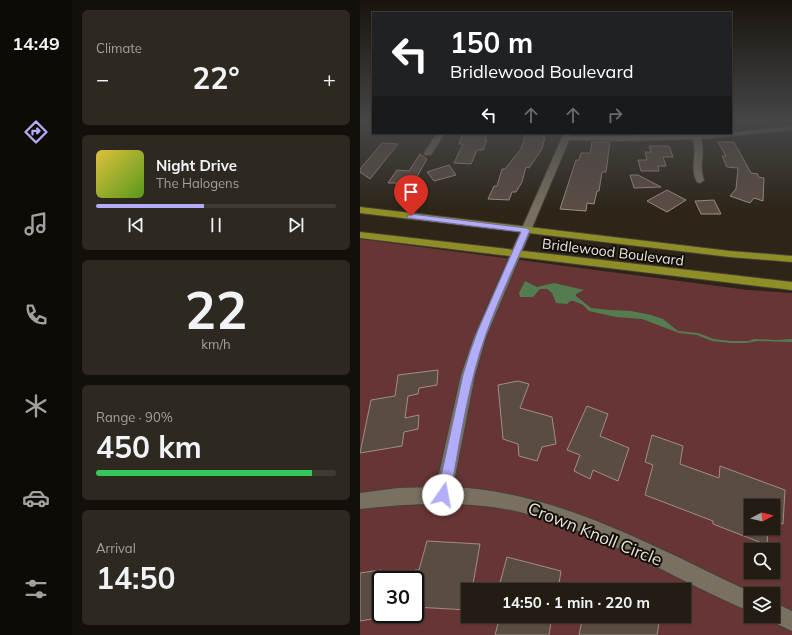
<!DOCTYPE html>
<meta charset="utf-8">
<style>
:root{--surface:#221c12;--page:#2e2920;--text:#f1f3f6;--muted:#a2a19f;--line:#3f3a32;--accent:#b2adf9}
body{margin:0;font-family:Mulish,sans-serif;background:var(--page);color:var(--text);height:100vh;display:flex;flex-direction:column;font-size:15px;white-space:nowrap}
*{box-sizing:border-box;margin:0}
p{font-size:13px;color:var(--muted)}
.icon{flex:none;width:22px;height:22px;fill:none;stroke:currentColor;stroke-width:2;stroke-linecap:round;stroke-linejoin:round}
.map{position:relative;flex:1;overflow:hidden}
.panel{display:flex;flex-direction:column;gap:10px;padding:10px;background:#130f0a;width:288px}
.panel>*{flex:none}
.top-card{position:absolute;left:12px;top:12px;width:360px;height:122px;border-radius:0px;box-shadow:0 1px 3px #0004,0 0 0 1px var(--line);background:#202124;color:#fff;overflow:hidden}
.needle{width:26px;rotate:83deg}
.tools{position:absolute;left:384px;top:499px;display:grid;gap:8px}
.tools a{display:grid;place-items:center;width:36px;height:36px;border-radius:0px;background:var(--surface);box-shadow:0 1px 3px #0004,0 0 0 1px var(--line);font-size:20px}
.speed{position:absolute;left:12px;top:571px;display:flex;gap:8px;font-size:20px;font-weight:700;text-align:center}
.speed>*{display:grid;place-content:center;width:52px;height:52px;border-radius:50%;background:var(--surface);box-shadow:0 1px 3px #0004,0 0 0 1px var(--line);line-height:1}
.speed .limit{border:2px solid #111;border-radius:6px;background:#fff;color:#111}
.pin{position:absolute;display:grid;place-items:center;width:34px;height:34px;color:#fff;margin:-41px -17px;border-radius:50% 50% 50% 0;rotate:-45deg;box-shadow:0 0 4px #0007}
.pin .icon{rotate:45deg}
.me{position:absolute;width:44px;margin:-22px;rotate:12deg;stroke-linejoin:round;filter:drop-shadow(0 0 3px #0008)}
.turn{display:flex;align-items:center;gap:14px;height:84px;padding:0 12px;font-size:18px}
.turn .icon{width:52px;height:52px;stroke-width:2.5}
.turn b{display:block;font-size:28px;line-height:34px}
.lanes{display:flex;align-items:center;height:38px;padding:0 12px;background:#0003;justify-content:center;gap:20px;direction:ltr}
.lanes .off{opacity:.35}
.big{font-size:30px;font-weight:700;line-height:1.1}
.panel .widget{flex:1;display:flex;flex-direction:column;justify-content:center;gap:6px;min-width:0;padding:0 14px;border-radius:6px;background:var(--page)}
.panel .dial{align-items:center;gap:0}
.dial b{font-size:52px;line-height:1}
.song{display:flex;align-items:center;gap:12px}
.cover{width:48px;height:48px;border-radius:6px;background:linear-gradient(135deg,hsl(50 70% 55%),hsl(90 70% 35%))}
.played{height:4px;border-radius:2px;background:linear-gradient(90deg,var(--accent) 45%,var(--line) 45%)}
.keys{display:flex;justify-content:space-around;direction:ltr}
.heat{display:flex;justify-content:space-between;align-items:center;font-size:22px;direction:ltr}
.charge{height:6px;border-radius:3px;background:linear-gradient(90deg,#34c759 90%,var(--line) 0)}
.trip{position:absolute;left:101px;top:583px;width:230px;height:40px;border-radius:0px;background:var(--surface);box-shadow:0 1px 3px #0004,0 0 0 1px var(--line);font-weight:700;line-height:40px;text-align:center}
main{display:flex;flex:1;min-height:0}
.menu{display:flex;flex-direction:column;width:72px;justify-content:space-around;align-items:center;background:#0e0b07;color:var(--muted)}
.menu .icon{width:28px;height:28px}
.menu .current{color:var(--accent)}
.menu b{font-size:18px;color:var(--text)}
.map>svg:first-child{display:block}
.green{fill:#673536;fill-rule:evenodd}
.water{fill:#537d50}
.building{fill:#5b4c43;stroke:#a08e85}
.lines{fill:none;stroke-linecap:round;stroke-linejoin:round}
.minor-casing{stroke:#484137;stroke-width:2}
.major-casing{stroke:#484137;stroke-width:2}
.minor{fill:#787060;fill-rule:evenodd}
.major{fill:#8e8d26;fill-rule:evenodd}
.route{fill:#b2adf9;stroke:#7470a2}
.labels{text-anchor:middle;stroke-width:4;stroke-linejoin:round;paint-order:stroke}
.street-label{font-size:14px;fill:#e9e4dc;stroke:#120f09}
.near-street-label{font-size:17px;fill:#e9e4dc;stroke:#120f09}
</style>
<main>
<nav class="menu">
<b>14:49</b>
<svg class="icon current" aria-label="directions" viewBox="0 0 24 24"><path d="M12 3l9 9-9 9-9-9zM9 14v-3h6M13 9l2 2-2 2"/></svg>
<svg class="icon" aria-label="music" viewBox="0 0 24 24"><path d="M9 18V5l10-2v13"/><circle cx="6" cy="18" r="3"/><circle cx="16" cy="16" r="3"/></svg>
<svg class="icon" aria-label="phone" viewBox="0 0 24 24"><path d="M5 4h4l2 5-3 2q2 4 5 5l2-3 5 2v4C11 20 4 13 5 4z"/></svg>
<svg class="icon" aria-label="climate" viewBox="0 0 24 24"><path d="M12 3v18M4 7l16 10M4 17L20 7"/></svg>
<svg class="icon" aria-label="car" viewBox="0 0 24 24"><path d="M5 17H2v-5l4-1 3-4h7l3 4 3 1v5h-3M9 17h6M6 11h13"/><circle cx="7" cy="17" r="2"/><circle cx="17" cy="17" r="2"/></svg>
<svg class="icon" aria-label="filters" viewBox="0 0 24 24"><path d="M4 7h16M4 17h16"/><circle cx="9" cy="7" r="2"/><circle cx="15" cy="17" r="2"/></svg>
</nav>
<section class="panel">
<div class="widget"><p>Climate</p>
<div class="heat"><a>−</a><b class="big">22°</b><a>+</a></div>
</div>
<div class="widget">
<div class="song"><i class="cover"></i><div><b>Night Drive</b><p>The Halogens</p></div></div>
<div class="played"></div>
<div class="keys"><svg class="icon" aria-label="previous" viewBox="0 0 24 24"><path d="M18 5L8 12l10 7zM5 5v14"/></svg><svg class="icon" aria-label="pause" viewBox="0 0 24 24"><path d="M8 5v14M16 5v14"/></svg><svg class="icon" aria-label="next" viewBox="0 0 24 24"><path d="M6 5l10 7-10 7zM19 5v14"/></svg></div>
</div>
<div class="widget dial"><b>22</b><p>km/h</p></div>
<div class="widget"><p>Range · 90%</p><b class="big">450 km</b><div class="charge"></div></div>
<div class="widget"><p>Arrival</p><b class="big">14:50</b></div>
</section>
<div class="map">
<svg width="432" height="635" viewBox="0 0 432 635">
<rect width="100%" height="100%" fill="#2d2518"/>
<!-- green -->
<path class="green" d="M0 239 388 290 432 293V635H0ZM391 506H413V528H391ZM391 550H413V572H391ZM21 580H55V614H21ZM108 590H324V616H108ZM391 594H413V616H391Z"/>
<!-- water -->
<path class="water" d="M165 281 177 287 194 283 224 290 216 294V296L231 308 250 310 271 311 291 315 303 319 318 331 338 333 354 339 371 341H389L394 339 417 340 432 339V342L398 341 386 343H371L352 341 337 335 319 333 282 319 256 317 229 311 223 305 214 301H210L207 304 196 303 192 293 187 289H180L173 297H160L159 293Z"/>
<!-- building -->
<path class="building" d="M103 133H127L125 140H127L123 150H117L111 164 94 163 103 144H99Z
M166 133H184L183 137H185L182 149 169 168 166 167 162 182 156 192H152L149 200 128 199 134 186H137L142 169H145L161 149Z
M232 142H250L246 172H242L239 191H237L234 204 227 203 226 211 200 209 216 160H219L221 153H230Z
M358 142H374L391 173 398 174V177L404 178 403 201 394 198 390 203 370 196 376 189 378 168 367 167 362 156H366Z
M22 143 38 144 10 179 0 172V169Z
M289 146H309L313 157H303L306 166H298L299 171H281L278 160H287L285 152H291Z
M60 154 67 159 51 187 39 186 41 183H28L37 170 49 171Z
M89 165 96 175 74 181 67 172Z
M270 175H278L301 187 274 188Z
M307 190 326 200 307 212 287 201Z
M354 200 361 214H341L335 201Z
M78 370 77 385 59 388 58 394 48 396 45 418 59 415 58 429 44 432 42 446 0 453 11 400 35 396 38 375Z
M158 381 169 384 160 408 192 417 196 444 182 447 177 461 159 456 158 444 143 439 138 385Z
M227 406 248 414 240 436 269 448 258 481 233 470 230 479 214 471 220 455 207 450Z
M292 435 323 446 320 464 359 478 360 466 425 490 423 524 413 520V506H391V528H408L407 545 353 524V521L285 495 293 465 285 462Z
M67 541 120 544 112 590H108V610L55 607V570H59Z
M147 557 201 571 198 590H138Z
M21 570 12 619 0 621V573Z
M140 616H192L189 635H135Z
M223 616H249L263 621V616H281L299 623 297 635H219Z"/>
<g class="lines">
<defs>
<path id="minor" d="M432 126V130L341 139C346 153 338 165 344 180L340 183 337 182C329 168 338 154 333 139L263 141 209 140 126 337 115 375 93 487C200 492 300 550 395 594H391V612C315 580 240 531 160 512 107 500 53 503 0 509V493L38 488 76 487 101 375 114 337 204 133H212L210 136 320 135H331L330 133H338V134L371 133Z
M77 133H85L71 155H65L64 153Z
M413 602 432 611V631L406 619 405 616H413Z"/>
<path id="major" d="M0 207 370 251 432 256V262L370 257 0 213Z
M0 232 432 282V290L0 238Z"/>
</defs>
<!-- minor casing -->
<use href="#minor" class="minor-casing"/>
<!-- major casing -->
<use href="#major" class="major-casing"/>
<!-- minor -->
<use href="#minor" class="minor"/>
<!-- major -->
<use href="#major" class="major"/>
</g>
<!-- sky -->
<linearGradient id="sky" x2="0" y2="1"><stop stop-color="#19140d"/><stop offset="0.58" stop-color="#464648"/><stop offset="1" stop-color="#464648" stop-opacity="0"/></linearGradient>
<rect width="432" height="210" fill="url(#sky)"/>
<!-- route -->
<path class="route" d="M51 214 166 228 170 230C153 270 133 310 120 352 106 398 99 447 90 495L88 499 83 501 79 499 77 495 103 375 110 352 118 330 161 232 48 218 47 216Z"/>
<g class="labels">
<!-- street labels -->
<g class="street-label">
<text transform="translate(253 252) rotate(7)" y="5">Bridlewood Boulevard</text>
</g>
<!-- near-street labels -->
<g class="near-street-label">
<text transform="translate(235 534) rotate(22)" y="6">Crown Knoll Circle</text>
</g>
</g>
</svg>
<div class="tools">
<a><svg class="needle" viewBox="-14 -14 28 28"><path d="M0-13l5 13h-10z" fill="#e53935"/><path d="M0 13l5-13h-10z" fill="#a2a19f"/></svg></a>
<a><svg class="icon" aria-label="search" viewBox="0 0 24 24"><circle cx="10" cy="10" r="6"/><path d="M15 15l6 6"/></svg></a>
<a><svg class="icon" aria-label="layers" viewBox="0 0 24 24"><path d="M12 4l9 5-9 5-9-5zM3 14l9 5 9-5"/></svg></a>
</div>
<div class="speed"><div class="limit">30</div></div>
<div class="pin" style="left:51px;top:216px;background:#d93025"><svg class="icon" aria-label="arrive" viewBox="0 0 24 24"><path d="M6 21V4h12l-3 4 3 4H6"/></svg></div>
<svg class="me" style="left:83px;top:495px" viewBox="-20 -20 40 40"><circle r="19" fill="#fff"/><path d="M0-13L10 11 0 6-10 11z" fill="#b2adf9"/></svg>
<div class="trip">14:50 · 1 min · 220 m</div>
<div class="top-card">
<div class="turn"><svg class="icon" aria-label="left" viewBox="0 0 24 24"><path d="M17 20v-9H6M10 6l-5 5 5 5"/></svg><div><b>150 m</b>Bridlewood Boulevard</div></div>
<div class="lanes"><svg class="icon" aria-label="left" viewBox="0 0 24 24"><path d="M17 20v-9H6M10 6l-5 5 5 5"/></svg><svg class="icon off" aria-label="ahead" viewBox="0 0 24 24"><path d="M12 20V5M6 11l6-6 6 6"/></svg><svg class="icon off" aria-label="ahead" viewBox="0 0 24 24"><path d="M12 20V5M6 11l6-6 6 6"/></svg><svg class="icon off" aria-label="right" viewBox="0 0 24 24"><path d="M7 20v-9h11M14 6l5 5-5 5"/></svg></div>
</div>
</div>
</main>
